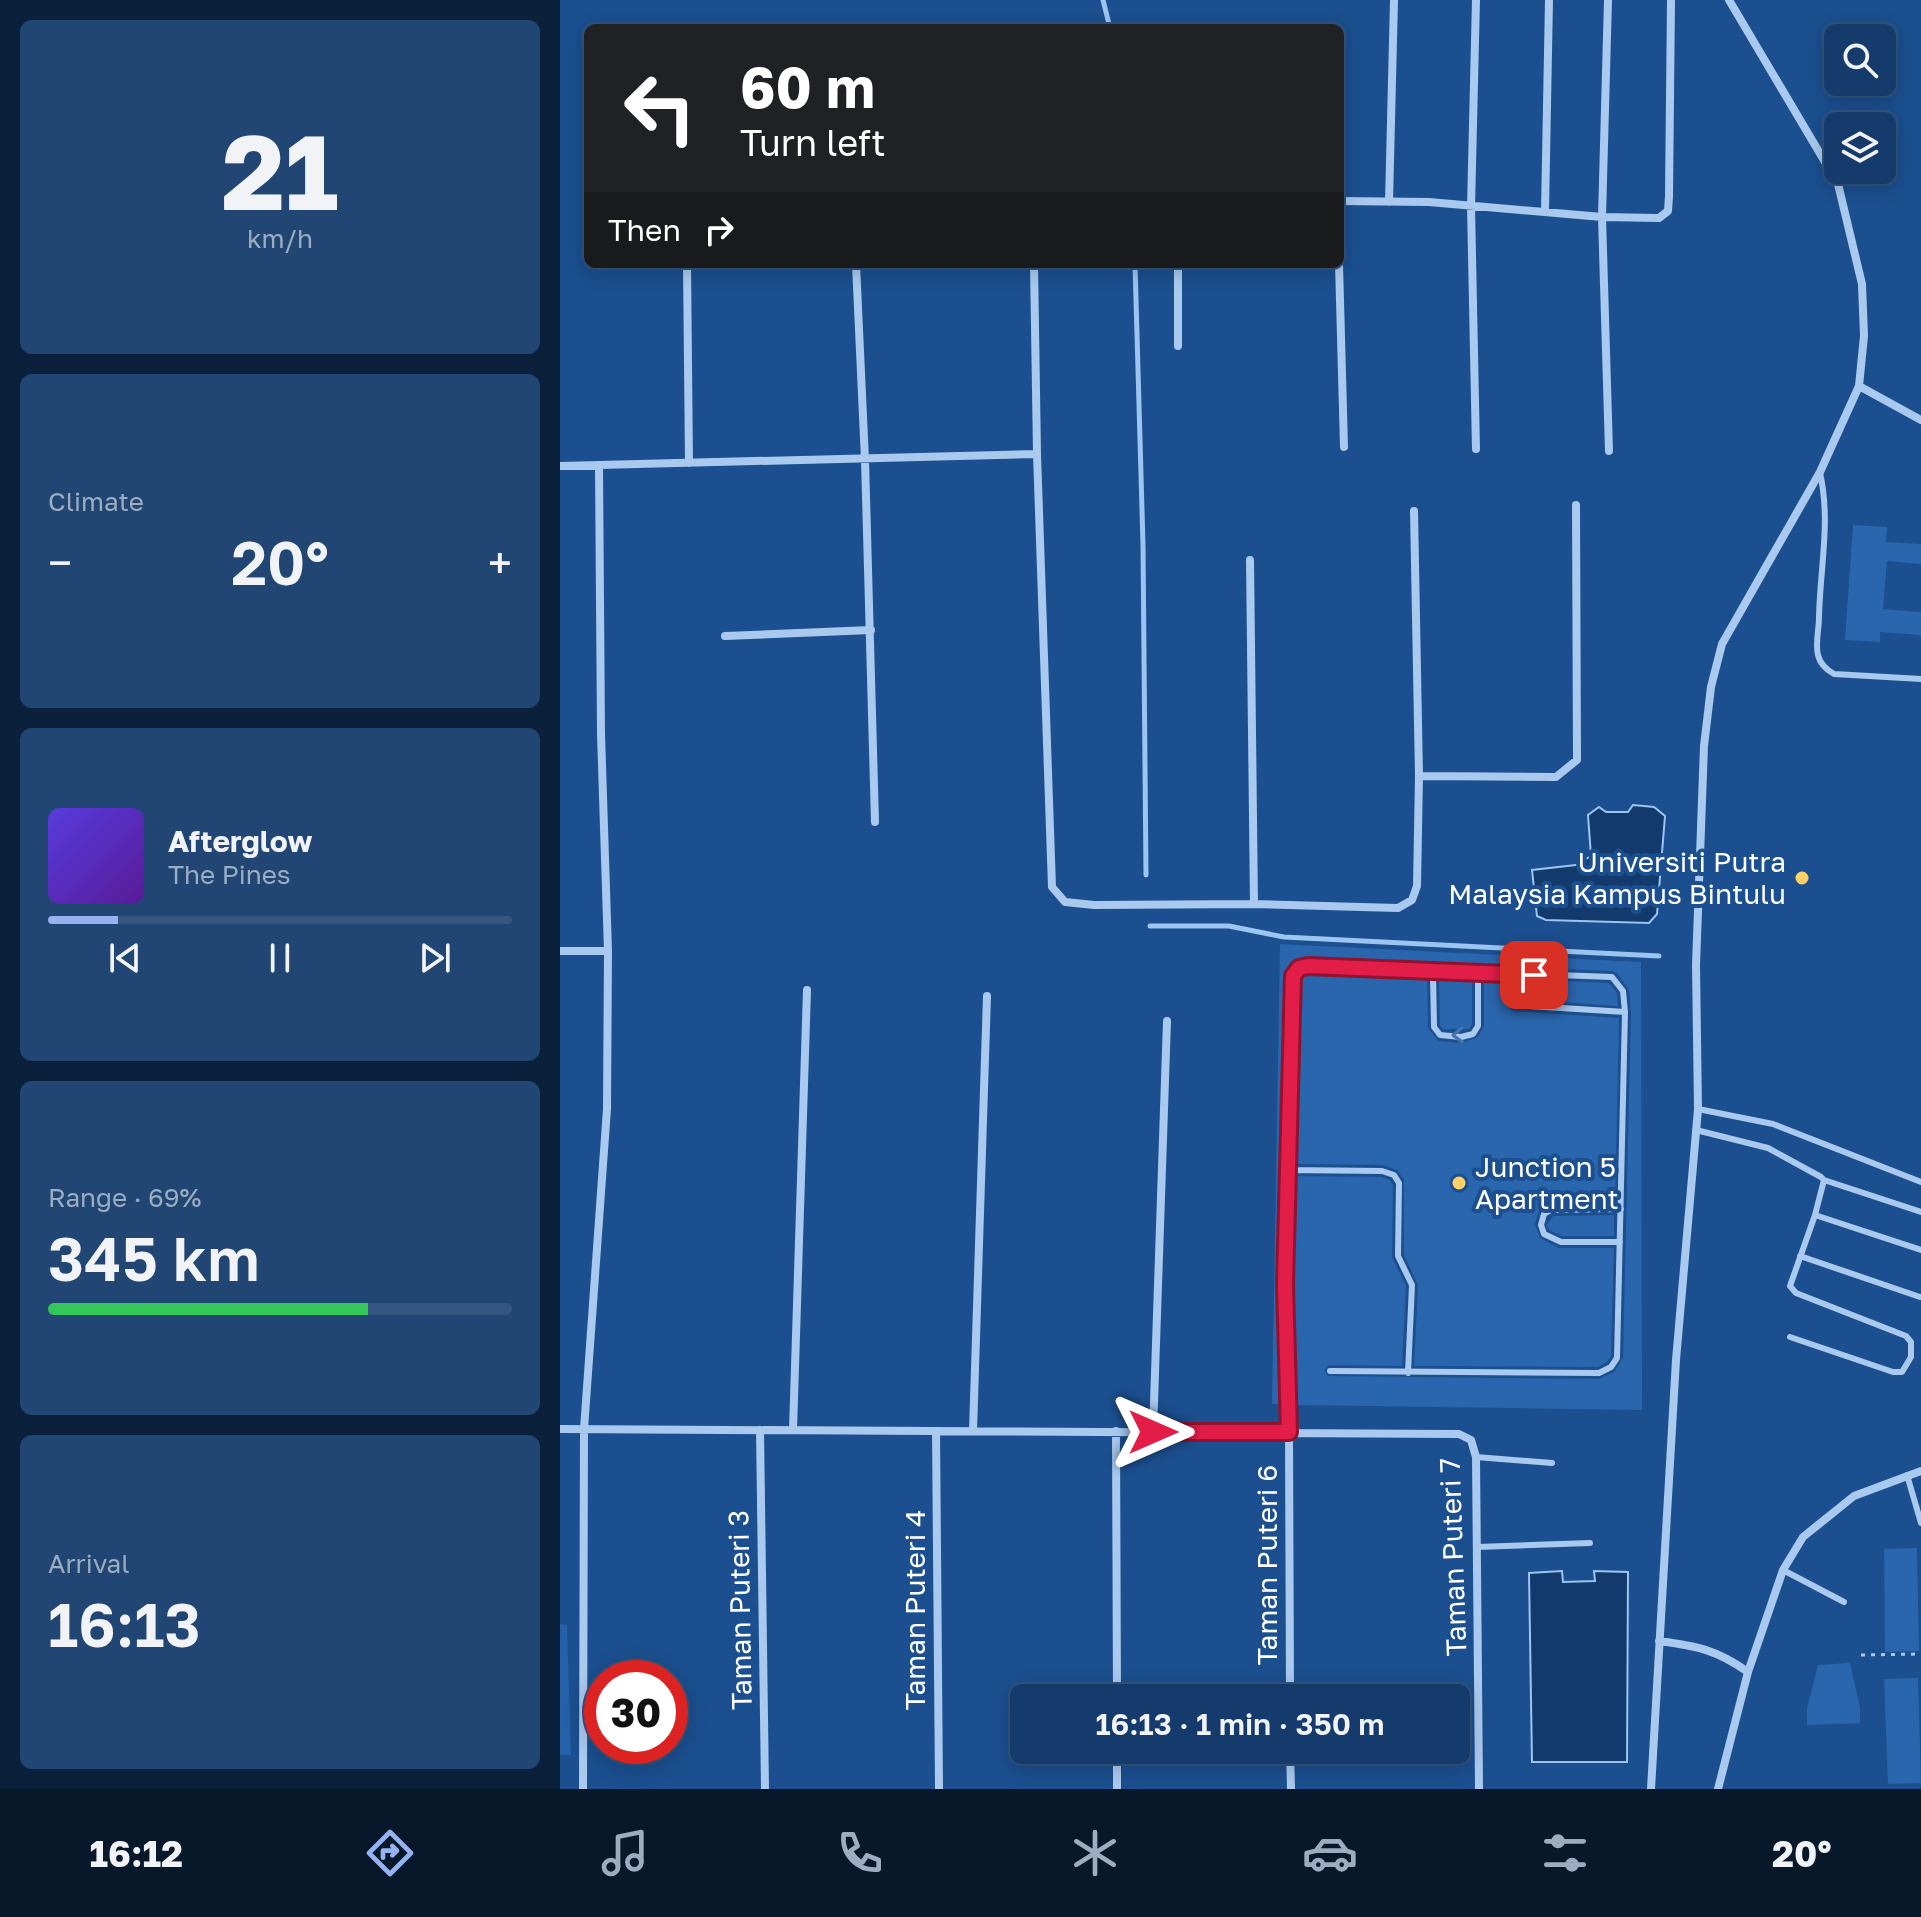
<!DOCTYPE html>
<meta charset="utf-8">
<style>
:root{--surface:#143b6b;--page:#214673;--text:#f1f3f6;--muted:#9dadc1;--line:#33557e;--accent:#95b2f1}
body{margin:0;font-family:"Golos Text",sans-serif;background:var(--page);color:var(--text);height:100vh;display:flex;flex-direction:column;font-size:30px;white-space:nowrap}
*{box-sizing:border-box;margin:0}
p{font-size:26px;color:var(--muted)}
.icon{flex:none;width:44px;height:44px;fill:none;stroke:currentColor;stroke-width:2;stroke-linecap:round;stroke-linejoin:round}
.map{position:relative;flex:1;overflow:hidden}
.sheet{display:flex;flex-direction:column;gap:20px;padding:20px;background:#0b203b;width:560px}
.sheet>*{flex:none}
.banner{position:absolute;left:24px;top:24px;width:760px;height:244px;border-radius:12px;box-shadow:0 4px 20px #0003,0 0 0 2px var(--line);background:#202124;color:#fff;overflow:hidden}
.fabs{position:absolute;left:1264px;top:24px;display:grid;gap:16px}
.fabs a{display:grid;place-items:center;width:72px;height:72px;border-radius:12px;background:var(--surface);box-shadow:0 4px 20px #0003,0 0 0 2px var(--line);font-size:40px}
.speed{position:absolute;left:24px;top:1660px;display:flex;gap:16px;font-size:40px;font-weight:700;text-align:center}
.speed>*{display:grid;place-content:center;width:104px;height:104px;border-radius:50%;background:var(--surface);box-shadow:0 4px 20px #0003,0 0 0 2px var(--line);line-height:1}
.speed .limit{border:12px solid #d22;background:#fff;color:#111}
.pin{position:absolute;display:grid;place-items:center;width:68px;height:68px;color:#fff;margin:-34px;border-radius:16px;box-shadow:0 4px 12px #0006}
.me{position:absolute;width:88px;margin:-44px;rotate:90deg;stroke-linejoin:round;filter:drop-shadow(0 0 6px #0008)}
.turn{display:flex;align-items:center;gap:28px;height:168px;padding:0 24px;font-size:36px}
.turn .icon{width:104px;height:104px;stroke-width:2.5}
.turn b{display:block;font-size:56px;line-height:68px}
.then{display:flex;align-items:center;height:76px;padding:0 24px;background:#0003;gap:16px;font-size:30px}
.big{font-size:60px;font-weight:600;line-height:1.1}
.sheet .tile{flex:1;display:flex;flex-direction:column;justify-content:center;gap:12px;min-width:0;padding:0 28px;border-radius:12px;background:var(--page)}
.sheet .dial{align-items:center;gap:0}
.dial b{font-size:104px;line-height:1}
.song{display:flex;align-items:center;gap:24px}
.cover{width:96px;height:96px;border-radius:12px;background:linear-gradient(135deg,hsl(250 70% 55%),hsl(270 70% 35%))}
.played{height:8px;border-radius:4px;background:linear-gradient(90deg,var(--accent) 15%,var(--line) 15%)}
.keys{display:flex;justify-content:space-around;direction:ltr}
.heat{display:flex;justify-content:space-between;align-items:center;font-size:44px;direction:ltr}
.charge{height:12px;border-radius:6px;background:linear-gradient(90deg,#34c759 69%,var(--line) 0)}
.trip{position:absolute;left:450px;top:1684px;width:460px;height:80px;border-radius:12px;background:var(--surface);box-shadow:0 4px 20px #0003,0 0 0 2px var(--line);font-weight:600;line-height:80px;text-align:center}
.dock{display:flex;height:128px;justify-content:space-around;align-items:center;background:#08182b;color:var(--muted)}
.dock .icon{width:56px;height:56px}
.dock .active{color:var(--accent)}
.dock b{font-size:36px;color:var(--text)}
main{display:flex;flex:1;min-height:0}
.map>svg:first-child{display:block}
.green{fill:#2461a8}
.water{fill:#123a6d;stroke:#9cc4f0;stroke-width:2}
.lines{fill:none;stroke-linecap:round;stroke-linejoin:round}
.stream{stroke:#9cc4f0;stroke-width:5}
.building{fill:#2a66ad}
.path{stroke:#a9c9ee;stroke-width:3;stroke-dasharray:4 6;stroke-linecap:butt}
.lane{stroke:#a9c9ee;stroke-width:6}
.street{stroke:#a9c9ee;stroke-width:8}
.oneway{stroke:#4674ac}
.route-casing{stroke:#92132f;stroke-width:20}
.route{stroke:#e11d48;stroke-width:14}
.poi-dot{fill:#ffd166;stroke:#1b4f8f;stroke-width:3}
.labels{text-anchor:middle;stroke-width:8;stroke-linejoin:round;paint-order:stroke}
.poi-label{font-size:28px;fill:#fff;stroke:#1b4f8f;text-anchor:end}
.street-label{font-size:28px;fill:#fff;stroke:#1b4f8f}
</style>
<main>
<section class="sheet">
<div class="tile dial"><b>21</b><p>km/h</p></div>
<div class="tile"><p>Climate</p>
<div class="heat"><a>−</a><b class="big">20°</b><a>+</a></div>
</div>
<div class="tile">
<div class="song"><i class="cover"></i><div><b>Afterglow</b><p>The Pines</p></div></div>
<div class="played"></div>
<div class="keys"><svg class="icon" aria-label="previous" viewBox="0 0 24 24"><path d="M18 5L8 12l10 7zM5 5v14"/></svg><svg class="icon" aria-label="pause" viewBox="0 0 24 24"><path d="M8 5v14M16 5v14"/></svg><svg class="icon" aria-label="next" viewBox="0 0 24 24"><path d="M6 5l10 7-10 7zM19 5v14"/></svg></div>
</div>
<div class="tile"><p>Range · 69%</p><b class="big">345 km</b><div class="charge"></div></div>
<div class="tile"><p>Arrival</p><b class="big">16:13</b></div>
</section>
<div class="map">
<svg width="1361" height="1789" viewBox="0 0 1361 1789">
<rect width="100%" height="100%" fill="#1b4f8f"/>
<!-- green -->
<path class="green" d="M0 1624 7 1625 11 1755H0Z"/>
<!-- water -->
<path class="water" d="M1073 805 1094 807 1105 816 1097 914 1089 923 986 920 977 916 972 870 1016 865 1031 856 1028 815 1039 807 1046 812H1068Z
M1002 1571 1003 1582 1035 1581 1034 1571 1068 1572 1067 1762H972L969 1573Z"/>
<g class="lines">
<!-- stream -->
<path class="stream" d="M543 0 550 28
M575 264 583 545 586 875
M590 926H669L724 937 1099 956"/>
</g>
<!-- building -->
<path class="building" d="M1293 525 1327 527 1326 542 1361 544V564L1327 561 1323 609 1361 612V635L1320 632V642L1285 640Z
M720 944 1081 962 1082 1410 734 1405 731 1284 734 1176 821 1177 830 1180 833 1185 832 1257 846 1286 842 1366 769 1365 764 1370 768 1376 1039 1379 1054 1372 1063 1358 1071 1012 1069 990 1057 973 1052 971 748 960 735 964 727 976 719 1284 722 1404H712Z
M749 972 867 976 868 1028 879 1041 902 1043 918 1037 924 1026V978L941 979V999L952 1011 1059 1018 1055 1203 990 1204 979 1211 975 1224 980 1238 999 1248H1054L1051 1356 1047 1362 1038 1367 854 1366 858 1285 844 1255V1180L837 1170 823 1165 734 1164 739 978 742 973Z
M879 977 912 978V1024L909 1029H883L880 1025Z
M953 979 1049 983 1057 993 1058 1006 957 999 952 994Z
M1054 1215V1236H1002L989 1230 987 1225 993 1216Z
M1357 1548 1359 1651 1325 1652 1324 1549Z
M1290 1663 1300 1708V1723L1247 1725V1709L1258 1665Z
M1358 1678 1361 1783 1328 1784 1324 1679Z"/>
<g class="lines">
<!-- path -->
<path class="path" d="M1301 1655 1361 1654"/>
<!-- lane -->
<path class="lane" d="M1260 473C1271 521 1260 568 1259 617 1259 629 1255 645 1258 655 1260 664 1267 670 1274 674L1361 679
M873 971 874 1027 880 1035 901 1037 913 1034 918 1026V973
M947 974 946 996 954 1005 1065 1012
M1138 1109 1213 1124 1361 1182
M1136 1130 1208 1148 1261 1177 1264 1180 1255 1215 1230 1286 1236 1293 1346 1336 1351 1342V1357L1342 1372H1333L1230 1337
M727 1170 822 1171 834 1175 839 1183 838 1256 852 1285 848 1373
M1264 1180 1361 1212
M1255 1215 1361 1250
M1060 1242H1001L984 1234 981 1225 984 1214 991 1210 1061 1209
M1240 1256 1360 1297
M729 1432 725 1284 733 976 739 968 748 966 1052 977 1063 991 1065 1012 1057 1358 1051 1367 1039 1373 770 1371
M916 1457 992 1463
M1347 1475 1361 1523
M917 1547 1030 1543
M1223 1570 1284 1602"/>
<!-- street -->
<path class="street" d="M1048 0 1042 217 1049 451
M780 201 869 202 1042 217 1099 218 1108 211 1109 196 1111 0
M829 202 834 0
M985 211 989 0
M127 264 129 463
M296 264 305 460 315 822
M474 264 477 454 492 887 505 902 534 905 694 904 838 908 852 900 857 886 859 776 854 511
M618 264V346
M779 264 784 447
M1299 386 1361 420
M916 449 911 207 916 0
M0 466 477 454
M690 560 694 904
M165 636 311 630
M859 776 996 777 1017 760 1016 505
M0 951H48L41 734 39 466
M0 1429 899 1434 911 1440 916 1457 919 1789
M200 1430 205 1789
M233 1430 247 990
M376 1431 379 1789
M413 1431 427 996
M556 1431 557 1698
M593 1432 607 1021
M729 1432 730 1698
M1099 1641C1137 1646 1157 1650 1188 1672
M557 1750V1789
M730 1750 731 1789
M23 1789 24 1429 47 1109 48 951
M1091 1789 1116 1360 1138 1109 1136 965 1144 746 1151 687 1162 644 1260 472 1299 386 1304 336 1302 284 1278 184 1169 0
M1158 1789 1188 1672 1223 1570 1243 1537 1294 1496 1361 1471"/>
</g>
<!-- one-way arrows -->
<defs><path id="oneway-chevron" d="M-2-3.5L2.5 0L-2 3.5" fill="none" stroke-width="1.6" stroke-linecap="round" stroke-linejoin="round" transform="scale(2)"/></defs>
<use class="oneway" href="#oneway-chevron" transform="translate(898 1035) rotate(178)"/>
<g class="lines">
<defs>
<path id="route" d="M593 1432H729L725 1284 733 976 739 968 748 966 974 975"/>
</defs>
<!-- route casing -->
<use href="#route" class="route-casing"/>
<!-- route -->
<use href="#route" class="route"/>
</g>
<!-- markers -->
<g class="poi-dot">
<circle cx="1242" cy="878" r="8"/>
<circle cx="899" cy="1183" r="8"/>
</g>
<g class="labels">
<!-- poi labels -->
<g class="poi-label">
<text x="1226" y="872">Universiti Putra<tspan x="1226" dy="32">Malaysia Kampus Bintulu</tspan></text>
<text x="915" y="1177" text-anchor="start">Junction 5<tspan x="915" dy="32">Apartment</tspan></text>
</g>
<!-- street labels -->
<g class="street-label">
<text transform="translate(893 1557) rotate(-92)" y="10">Taman Puteri 7</text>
<text transform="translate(707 1565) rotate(-90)" y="10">Taman Puteri 6</text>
<text transform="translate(180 1610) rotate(-91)" y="10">Taman Puteri 3</text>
<text transform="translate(355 1610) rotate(-90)" y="10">Taman Puteri 4</text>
</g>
</g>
</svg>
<div class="fabs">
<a><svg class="icon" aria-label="search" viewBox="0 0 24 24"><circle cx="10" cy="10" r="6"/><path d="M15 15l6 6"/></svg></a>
<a><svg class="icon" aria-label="layers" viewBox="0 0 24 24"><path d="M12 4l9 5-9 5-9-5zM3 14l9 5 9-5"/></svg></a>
</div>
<div class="speed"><div class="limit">30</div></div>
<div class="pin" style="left:974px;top:975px;background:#d93025"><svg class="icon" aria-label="arrive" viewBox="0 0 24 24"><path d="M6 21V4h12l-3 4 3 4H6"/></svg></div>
<svg class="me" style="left:593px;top:1432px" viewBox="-20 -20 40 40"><path d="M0-17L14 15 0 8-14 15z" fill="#e11d48" stroke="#fff" stroke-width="4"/></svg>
<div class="trip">16:13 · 1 min · 350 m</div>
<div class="banner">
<div class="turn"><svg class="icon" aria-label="left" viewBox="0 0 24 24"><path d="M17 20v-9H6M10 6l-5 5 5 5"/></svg><div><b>60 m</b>Turn left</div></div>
<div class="then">Then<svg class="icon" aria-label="right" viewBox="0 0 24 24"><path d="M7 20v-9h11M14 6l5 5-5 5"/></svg></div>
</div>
</div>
</main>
<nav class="dock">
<b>16:12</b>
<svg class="icon active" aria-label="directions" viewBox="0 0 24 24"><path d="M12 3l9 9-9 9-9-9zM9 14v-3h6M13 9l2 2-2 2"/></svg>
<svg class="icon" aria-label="music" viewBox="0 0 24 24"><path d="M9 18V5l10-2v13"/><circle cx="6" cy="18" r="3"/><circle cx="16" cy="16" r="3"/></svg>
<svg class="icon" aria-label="phone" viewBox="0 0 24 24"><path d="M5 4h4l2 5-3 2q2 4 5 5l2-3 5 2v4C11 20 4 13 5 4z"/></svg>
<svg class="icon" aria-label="climate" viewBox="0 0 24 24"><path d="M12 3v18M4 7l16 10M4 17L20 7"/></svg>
<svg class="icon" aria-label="car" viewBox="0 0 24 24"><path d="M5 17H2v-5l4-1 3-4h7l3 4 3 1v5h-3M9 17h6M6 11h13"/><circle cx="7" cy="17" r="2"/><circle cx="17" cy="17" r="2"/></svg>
<svg class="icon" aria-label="filters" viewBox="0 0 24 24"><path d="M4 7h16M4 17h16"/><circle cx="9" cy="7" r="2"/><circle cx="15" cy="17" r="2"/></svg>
<b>20°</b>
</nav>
